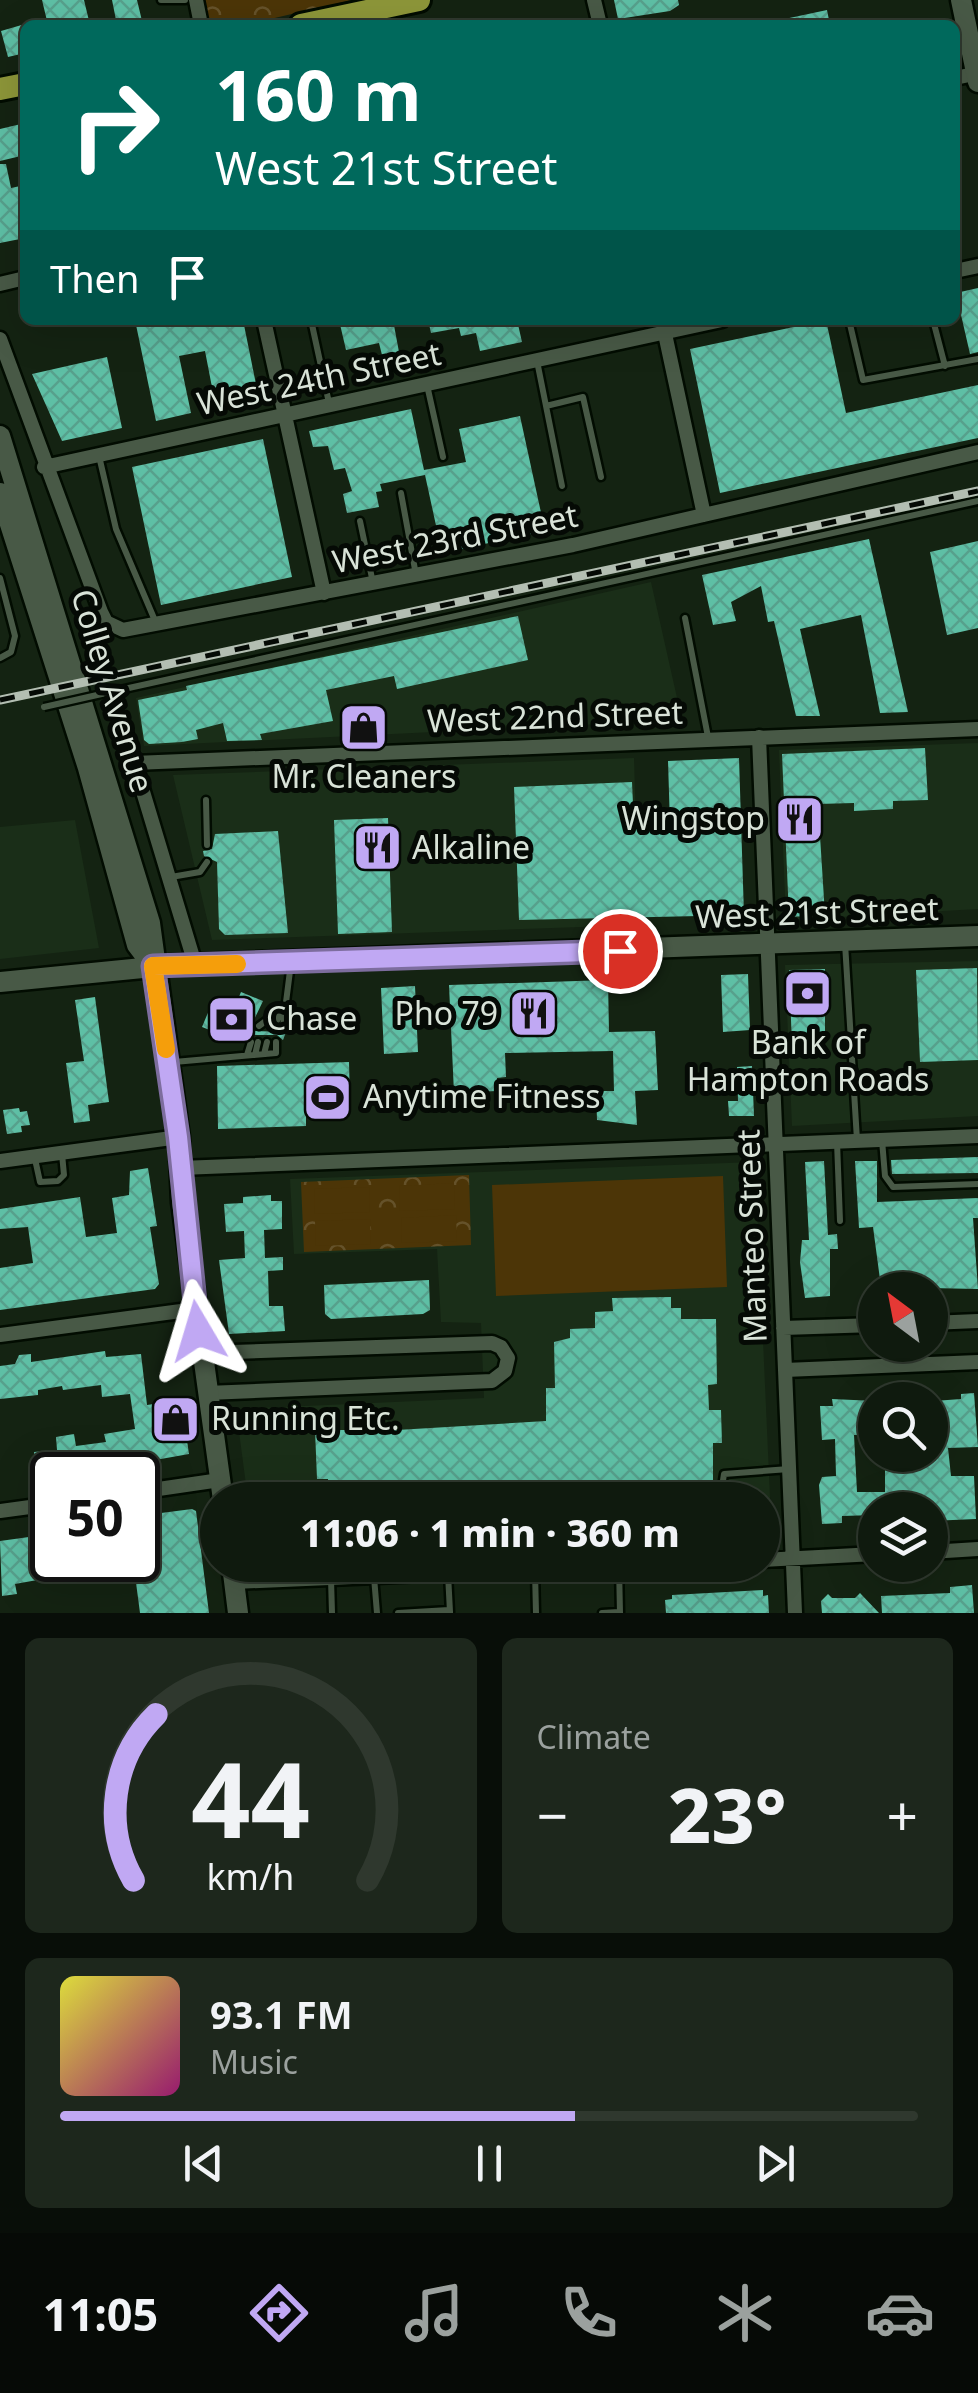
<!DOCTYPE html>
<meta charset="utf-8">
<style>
:root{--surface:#0f1a0e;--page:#1d271c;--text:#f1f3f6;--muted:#9ba19e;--line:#2f382e;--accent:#c0a8f3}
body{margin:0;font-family:"Noto Sans",sans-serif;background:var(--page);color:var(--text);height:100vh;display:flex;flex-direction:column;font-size:38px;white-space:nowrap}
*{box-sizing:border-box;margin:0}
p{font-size:32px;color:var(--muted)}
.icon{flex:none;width:55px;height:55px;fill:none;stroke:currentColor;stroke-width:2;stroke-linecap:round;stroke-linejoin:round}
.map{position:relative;height:1613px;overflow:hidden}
.panel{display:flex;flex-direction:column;gap:25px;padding:25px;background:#080e08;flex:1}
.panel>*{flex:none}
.hud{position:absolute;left:20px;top:20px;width:940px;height:305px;border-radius:15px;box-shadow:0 10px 40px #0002,0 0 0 2px var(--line);background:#00695c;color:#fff;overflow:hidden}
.needle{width:65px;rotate:328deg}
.fabs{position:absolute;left:858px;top:1272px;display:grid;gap:20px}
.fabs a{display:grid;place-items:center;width:90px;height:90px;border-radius:50%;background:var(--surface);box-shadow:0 10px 40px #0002,0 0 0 2px var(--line);font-size:50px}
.speed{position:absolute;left:30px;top:1452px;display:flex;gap:20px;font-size:50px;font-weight:700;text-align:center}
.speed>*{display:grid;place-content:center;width:130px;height:130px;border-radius:50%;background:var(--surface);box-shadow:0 10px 40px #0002,0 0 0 2px var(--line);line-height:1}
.speed .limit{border:5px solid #111;border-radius:15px;background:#fff;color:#111}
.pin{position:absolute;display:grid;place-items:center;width:85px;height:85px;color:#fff;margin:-42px;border:5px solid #fff;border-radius:50%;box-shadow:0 2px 10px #0007}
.me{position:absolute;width:110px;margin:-55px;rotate:353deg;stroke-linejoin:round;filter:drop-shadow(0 0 8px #0008)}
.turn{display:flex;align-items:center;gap:35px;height:210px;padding:0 30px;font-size:45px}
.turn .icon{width:130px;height:130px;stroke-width:2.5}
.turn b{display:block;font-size:70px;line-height:85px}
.then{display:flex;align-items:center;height:95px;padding:0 30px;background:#0003;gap:20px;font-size:38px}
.big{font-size:75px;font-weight:800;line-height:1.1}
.panel .card{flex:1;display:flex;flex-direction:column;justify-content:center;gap:15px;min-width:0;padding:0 35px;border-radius:15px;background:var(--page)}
.panel .dial{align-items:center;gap:0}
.dial svg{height:260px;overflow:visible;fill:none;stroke:var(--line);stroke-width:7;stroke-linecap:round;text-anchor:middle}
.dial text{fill:var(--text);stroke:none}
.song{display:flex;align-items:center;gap:30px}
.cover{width:120px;height:120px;border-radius:15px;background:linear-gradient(135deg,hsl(60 70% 55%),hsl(320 70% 35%))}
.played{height:10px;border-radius:5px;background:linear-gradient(90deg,var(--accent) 60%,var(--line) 60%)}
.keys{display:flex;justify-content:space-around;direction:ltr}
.heat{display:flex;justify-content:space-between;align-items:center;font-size:55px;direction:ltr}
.panel .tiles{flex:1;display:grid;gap:25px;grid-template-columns:1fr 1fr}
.card:last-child{grid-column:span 2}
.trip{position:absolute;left:200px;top:1482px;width:580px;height:100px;border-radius:50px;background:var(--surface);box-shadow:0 10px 40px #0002,0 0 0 2px var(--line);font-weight:800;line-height:100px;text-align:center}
.menu{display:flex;height:160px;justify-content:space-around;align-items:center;background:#060a06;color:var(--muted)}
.menu .icon{width:70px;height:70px}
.menu .current{color:var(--accent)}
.menu b{font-size:45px;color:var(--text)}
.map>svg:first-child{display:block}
.built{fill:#1a2e18}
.park{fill:url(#park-crowns)}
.pitch{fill:#4c3507}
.building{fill:url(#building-cross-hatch)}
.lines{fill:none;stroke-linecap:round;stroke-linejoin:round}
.lane-casing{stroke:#020c01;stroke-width:11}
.street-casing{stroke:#020c01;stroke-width:19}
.secondary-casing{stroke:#020c01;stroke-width:25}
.primary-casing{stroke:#020c01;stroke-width:28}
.lane{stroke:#485946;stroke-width:6}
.street{stroke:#485946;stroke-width:14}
.secondary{stroke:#485946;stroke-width:20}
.primary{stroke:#8d9639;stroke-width:22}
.rail-casing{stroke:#b3beb2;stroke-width:9}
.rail{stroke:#050a05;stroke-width:5;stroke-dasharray:15;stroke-linecap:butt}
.lane-bridge-casing{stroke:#020c01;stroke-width:11;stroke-linecap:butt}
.lane-bridge{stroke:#485946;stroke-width:6}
.route-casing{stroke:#7d6d9e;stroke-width:25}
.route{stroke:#c0a8f3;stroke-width:18}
.slow{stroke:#f59e0b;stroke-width:18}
.labels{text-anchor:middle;stroke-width:10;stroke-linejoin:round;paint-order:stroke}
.street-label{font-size:32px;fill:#d9e3d8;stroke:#050a05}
.poi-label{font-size:32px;fill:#d9e3d8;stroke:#050a05;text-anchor:start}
</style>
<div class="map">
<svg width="978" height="1613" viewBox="0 0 978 1613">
<defs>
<pattern id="park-crowns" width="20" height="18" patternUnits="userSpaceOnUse" patternTransform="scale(2.5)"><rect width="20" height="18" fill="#4c3507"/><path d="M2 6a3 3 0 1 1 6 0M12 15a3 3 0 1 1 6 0" fill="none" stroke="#65522a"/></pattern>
<pattern id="building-cross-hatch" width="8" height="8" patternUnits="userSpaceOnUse" patternTransform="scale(2.5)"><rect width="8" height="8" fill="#5ebfa5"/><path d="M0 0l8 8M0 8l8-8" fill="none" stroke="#57a08c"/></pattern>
</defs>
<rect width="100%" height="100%" fill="#142312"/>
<!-- built -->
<path class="built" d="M651 582 682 720 144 746 136 698Z
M978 743V909L786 920 779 750Z
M634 758 639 925 212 940 173 775Z
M75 820 99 948 0 959V827Z
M978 961V1116L792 1126 785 965Z
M755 1162 772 1541H763L762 1500H248L236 1409 484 1398 481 1323 441 1322 437 1249 294 1254 290 1179Z"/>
<!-- park -->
<path class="park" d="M202 0H352L244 25H208Z
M469 1175 471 1245 304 1252 301 1182Z"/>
<!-- pitch -->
<path class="pitch" d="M723 1176 727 1287 496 1296 492 1185Z
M454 1183 455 1209 400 1211 399 1186Z
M369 1187 370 1212 315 1214 314 1189Z
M456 1215 457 1241 402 1243 401 1218Z
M370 1219 371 1244 316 1246 315 1221Z"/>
<!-- building -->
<path class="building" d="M42 0H84L90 25H48Z
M112 0H137L143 25H117Z
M614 0H678L679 5 670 11 618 19Z
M827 10 830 25H781L780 20Z
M25 24V53L8 57 1 31Z
M21 124 25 155 0 161V129Z
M0 164H6L11 188 25 185V238L0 243Z
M978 288V352L970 354 956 293Z
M135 320H243L259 399 216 408 205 351 179 356 191 413 156 421Z
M339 320H393L402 368 386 371 379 343 346 350Z
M428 320H517L522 342 480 351 476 333 461 336 459 328 431 333Z
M826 320 846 413 978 385V438L720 493 690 349Z
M107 357 122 428 62 441 32 374Z
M411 409 424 470 466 462 459 429 520 416 545 531 442 553 425 475 380 484 382 491 376 492 379 507 347 513 343 494 352 491 345 468 334 470 328 446 313 447 309 431Z
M263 439 292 577 161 605 132 467Z
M869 539 908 712 880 713 861 615 800 629 820 716H796L774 621 768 622 761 586 731 602 736 621 713 625 702 575Z
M978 541V628L947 635 930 552Z
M518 616 528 660 397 689 394 676 326 690 333 721 260 734 262 740 227 741 223 723 196 730 198 739 182 742 149 744 144 740 138 700 187 690 186 686Z
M925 748 928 800 893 801V809L854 811V803L818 804 825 915 789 917 782 754Z
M739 758 744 915 519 920 514 787 632 782 634 826 670 825 668 761Z
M388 818 392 932 338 934 334 820Z
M278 831 288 933 225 935 219 929 217 862 204 856 203 851 212 849 215 834Z
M977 968 978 1060 920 1062 916 970Z
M825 969V1044L792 1045 789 970Z
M748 974 750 1030 723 1032 721 975Z
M608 980 609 1032 655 1031 658 1090 635 1091 637 1125 597 1120 596 1091H614L613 1051 505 1053 506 1077 497 1078V1091L454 1093 449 985Z
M415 986 418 1052 384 1054 381 988Z
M241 992 263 1001 252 1024 254 1031 286 1032 283 1040 277 1035H250L243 1043 202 1027 212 1003 233 1011Z
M95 997 109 1102 88 1105 90 1121 74 1123 66 1063 84 1061 75 1000Z
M349 1062 350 1102 306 1103V1126L218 1129 217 1066Z
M752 1066 754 1116H729L728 1101H738L737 1067Z
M19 1108 20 1112 27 1111 30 1125 21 1126 22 1132 7 1134 3 1110Z
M978 1157V1173L892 1174 891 1160Z
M824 1161 828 1235 837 1234 838 1249H830V1296L805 1298 800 1262 802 1240H809L805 1162Z
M855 1161H877V1202L978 1198V1218H973L978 1289 881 1287 873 1227 859 1228Z
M148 1168 157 1226 150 1227 159 1284 155 1289 0 1310V1268L33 1263 28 1227 0 1229V1209L80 1197 86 1237 117 1233 112 1198 129 1195 130 1171Z
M271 1195V1201H282V1229L264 1230 265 1258 283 1257V1270L268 1271 269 1306H283L285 1331 229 1334 219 1260 245 1258 244 1231 226 1232 224 1204 243 1203V1197Z
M429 1280 430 1310 423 1314 331 1319 325 1314 324 1285Z
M671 1297V1308H681V1319H716L717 1384 708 1385 709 1410H721L722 1443H713V1485L687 1486 688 1500H329L328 1479H317L315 1430H397L546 1421V1388H555L554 1342 570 1338V1329L595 1328V1312L613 1311 612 1298Z
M105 1351 106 1357 141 1354 147 1405 181 1400 189 1454 37 1481 34 1452 57 1450 56 1437 74 1434 76 1446 106 1442 104 1434 135 1429 130 1394 102 1397 101 1385 63 1390 62 1386 38 1390V1395L0 1399V1366L15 1364 19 1355 31 1354V1362Z
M974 1393 978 1447 948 1448 951 1476H974L976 1519 930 1521V1510H875V1515L842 1516V1523L822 1524 819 1485 822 1477 836 1476 835 1439 822 1440 820 1406H833L832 1399 875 1401 874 1435H854L857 1492H885V1463L924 1460 923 1455H930V1443H936L934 1401 961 1399V1394Z
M192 1509 196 1511 209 1613H140L133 1560H138V1516Z
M36 1536 43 1579 15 1584 17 1594 2 1596 0 1541Z
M972 1585 974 1613H882L881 1596 950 1593V1587Z
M763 1590V1596L768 1595 769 1613H666L665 1600 672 1599V1595Z
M860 1593 879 1613H822L821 1601 828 1594 832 1598H855Z"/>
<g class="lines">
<defs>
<path id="lane" d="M161 0H185
M311 320 329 403
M849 320 863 380 978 359
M933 320 945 366
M537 361 562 486
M427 385 443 457
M546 406 583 397 601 477
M99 456 116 529 156 623
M401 493 416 575
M360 521 373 583
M0 578 15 636 11 652 0 658
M685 618 708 737
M106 693 978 501
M206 800 207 845
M171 877 200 872 207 862
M845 943 857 1140
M259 1026 283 1008
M274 1026 281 1013
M283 1026 291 963
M264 1054 267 1042
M247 1055 251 1042
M255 1055 258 1042
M174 1062 276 1053V1042
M882 1140 885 1176 893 1187 978 1184
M837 1142 840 1221
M35 1159 40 1182 58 1181 64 1175 62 1154
M720 1500 724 1474 789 1469
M619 1566 620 1613
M535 1571 536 1613
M448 1574 450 1612
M374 1577 377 1613
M331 1579 332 1613
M398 1613 449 1610
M602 1613 619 1612"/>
<path id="street" d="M196 0 201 25
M594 0 600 25
M955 78 978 73
M955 271 978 266
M0 284 25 278
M264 320 324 593
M662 320 704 515
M0 339 101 612 106 622 123 630 573 545 978 452
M44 467 722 320
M125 732 195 964
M759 737 795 1613
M134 763 978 729
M0 1161 179 1137
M181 1168 978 1136
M930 1323 978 1321
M783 1328 875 1325
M0 1335 196 1309
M202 1353 492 1343 501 1347 508 1358 505 1371 492 1381 207 1393
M785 1370 978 1362
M138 1492 220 1480
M0 1511 52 1504
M930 1552 978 1549
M762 1560 875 1554
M234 1582 637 1565"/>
<path id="secondary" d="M961 0 978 82
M0 436 150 923 179 1137 182 1202 223 1500
M0 493 88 768 137 945 153 966
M0 982 173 965 978 936
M232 1565 238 1613"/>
<path id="primary" d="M301 25 419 0
M0 89 25 84"/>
</defs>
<!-- lane casing -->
<use href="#lane" class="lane-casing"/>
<!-- street casing -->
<use href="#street" class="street-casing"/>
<!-- secondary casing -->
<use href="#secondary" class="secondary-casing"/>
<!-- primary casing -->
<use href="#primary" class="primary-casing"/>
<!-- lane -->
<use href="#lane" class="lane"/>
<!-- street -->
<use href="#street" class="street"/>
<!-- secondary -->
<use href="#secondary" class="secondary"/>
<!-- primary -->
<use href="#primary" class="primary"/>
<defs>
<path id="rail" d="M0 700 978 491"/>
</defs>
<!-- rail casing -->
<use href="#rail" class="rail-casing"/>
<!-- rail -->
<use href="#rail" class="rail"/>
<defs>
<path id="lane-bridge" d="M44 707 106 693"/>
</defs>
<!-- lane-bridge casing -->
<use href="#lane-bridge" class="lane-bridge-casing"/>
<!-- lane-bridge -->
<use href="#lane-bridge" class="lane-bridge"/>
</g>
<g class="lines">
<defs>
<path id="route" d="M198 1331 178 1137 153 966 620 951"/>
</defs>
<!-- route casing -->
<use href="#route" class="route-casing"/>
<!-- route -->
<use href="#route" class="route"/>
<!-- slow -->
<path class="slow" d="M166 1049 153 966 237 964"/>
</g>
<!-- icons -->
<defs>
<symbol id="shop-square" viewBox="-11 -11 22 22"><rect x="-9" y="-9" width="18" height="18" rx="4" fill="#c0a8f3" stroke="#050a05"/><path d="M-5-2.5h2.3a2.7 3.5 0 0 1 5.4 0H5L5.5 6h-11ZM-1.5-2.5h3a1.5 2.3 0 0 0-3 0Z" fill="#111"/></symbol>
<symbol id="restaurant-square" viewBox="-11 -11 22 22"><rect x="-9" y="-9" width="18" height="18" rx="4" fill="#c0a8f3" stroke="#050a05"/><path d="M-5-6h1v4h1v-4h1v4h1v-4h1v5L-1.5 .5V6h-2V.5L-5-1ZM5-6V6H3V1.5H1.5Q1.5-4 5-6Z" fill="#111"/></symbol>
<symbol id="bank-square" viewBox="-11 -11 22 22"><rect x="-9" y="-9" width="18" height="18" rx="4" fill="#c0a8f3" stroke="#050a05"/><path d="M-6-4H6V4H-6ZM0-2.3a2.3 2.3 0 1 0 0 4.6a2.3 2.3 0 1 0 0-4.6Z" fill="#111"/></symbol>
<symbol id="stadium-square" viewBox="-11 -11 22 22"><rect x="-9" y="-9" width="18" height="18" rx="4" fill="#c0a8f3" stroke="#050a05"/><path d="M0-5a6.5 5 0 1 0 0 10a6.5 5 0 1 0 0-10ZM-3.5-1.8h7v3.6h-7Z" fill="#111"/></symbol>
</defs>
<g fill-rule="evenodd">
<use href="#shop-square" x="336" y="700" width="55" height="55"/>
<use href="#restaurant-square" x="772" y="792" width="55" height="55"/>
<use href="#restaurant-square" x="350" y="820" width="55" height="55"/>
<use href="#bank-square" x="780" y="966" width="55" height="55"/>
<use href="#restaurant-square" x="506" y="986" width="55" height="55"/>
<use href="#bank-square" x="204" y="992" width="55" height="55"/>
<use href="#stadium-square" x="300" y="1070" width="55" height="55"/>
<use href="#shop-square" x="148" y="1392" width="55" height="55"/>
</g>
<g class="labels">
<!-- street labels -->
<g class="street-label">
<text transform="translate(319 379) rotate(-12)" y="11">West 24th Street</text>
<text transform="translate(455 539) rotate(-11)" y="11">West 23rd Street</text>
<text transform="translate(112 691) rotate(73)" y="11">Colley Avenue</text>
<text transform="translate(555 717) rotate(-2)" y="11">West 22nd Street</text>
<text transform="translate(817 913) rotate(-2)" y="11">West 21st Street</text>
<text transform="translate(752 1236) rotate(-92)" y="11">Manteo Street</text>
</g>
<!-- poi labels -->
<g class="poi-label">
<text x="364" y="788" text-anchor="middle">Mr. Cleaners</text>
<text x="765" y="830" text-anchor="end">Wingstop</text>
<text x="412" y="859">Alkaline</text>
<text x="498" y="1025" text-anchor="end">Pho 79</text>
<text x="266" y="1030">Chase</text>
<text x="808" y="1054" text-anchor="middle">Bank of<tspan x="808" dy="37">Hampton Roads</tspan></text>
<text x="363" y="1108">Anytime Fitness</text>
<text x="211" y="1430">Running Etc.</text>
</g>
</g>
</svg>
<div class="fabs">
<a><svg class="needle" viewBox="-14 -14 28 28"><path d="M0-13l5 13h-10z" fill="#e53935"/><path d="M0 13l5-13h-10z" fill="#9ba19e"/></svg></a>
<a><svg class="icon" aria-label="search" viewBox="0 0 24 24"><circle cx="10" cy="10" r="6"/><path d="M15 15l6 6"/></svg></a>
<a><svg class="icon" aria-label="layers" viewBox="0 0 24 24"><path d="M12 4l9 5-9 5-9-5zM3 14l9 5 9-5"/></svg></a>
</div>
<div class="speed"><div class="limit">50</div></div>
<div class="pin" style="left:620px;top:951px;background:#d93025"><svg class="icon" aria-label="arrive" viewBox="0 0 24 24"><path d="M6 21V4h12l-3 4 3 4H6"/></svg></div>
<svg class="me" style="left:198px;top:1331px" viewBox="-20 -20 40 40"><path d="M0-17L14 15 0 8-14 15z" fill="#c0a8f3" stroke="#fff" stroke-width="4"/></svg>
<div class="trip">11:06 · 1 min · 360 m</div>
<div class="hud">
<div class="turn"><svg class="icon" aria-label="right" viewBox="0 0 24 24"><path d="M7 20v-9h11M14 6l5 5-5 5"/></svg><div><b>160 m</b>West 21st Street</div></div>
<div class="then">Then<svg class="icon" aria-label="arrive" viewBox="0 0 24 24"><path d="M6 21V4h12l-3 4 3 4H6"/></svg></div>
</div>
</div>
<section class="panel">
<div class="tiles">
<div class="card dial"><svg viewBox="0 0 100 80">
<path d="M14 69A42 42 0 1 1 86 69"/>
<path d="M14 69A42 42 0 0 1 21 18" stroke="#c0a8f3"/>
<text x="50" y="56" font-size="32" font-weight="700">44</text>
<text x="50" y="72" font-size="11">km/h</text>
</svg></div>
<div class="card"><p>Climate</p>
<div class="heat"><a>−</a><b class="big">23°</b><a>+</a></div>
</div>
<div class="card">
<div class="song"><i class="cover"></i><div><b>93.1 FM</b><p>Music</p></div></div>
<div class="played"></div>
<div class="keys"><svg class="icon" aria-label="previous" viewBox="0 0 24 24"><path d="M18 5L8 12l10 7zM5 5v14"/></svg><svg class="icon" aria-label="pause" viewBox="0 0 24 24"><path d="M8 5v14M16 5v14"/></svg><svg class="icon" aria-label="next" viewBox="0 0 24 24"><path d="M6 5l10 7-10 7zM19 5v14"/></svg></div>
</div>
</div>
</section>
<nav class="menu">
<b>11:05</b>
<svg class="icon current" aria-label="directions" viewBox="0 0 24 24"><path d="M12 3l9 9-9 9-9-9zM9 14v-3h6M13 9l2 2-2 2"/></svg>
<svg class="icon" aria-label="music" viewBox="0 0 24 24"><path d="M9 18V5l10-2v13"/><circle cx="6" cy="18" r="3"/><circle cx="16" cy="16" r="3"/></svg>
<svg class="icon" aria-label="phone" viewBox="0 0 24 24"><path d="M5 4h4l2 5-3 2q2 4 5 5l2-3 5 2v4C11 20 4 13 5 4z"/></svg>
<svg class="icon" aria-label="climate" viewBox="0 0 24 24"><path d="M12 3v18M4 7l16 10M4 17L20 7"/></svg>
<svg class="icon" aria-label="car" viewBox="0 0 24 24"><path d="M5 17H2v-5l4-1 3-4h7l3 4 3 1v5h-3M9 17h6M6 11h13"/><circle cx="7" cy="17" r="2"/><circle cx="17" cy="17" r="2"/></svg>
</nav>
